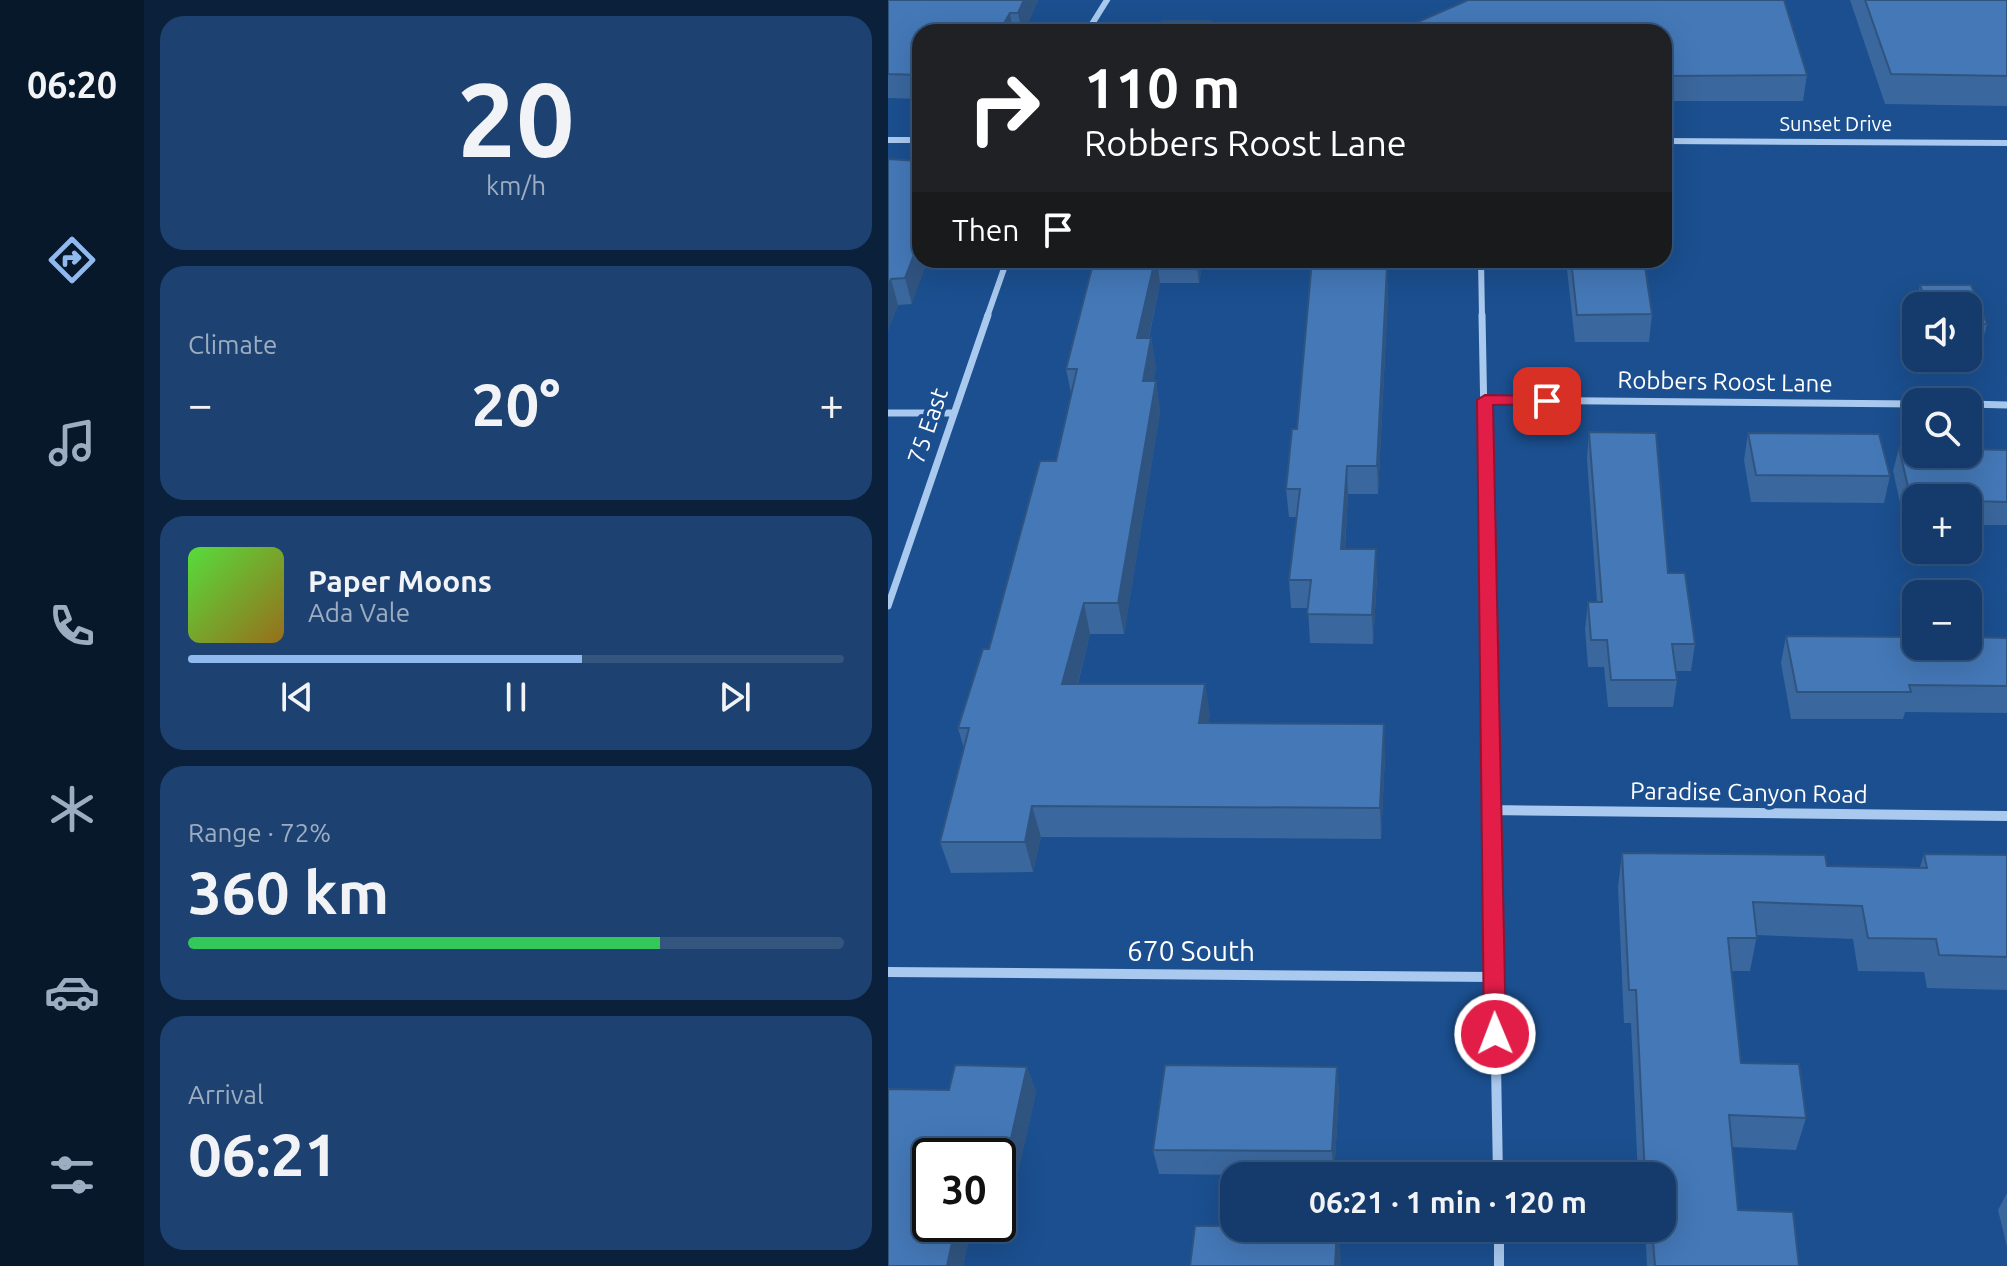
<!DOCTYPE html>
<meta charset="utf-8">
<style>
:root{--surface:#143b6b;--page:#1d4271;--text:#f1f3f6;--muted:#9dadc1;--line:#33557e;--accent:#90b9f0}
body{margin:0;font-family:Ubuntu,sans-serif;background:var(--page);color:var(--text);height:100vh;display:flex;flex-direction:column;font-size:30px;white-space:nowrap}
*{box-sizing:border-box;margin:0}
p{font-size:26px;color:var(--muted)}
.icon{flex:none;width:44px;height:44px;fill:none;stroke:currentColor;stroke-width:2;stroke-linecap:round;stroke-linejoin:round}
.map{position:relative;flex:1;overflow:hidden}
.sheet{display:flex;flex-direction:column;gap:16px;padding:16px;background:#0b203b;width:744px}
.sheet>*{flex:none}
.banner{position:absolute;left:24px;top:24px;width:760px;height:244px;border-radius:24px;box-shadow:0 8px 32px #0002,0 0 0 2px var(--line);background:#202124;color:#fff;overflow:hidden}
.controls{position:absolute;left:1014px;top:292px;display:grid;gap:16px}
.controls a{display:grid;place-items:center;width:80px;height:80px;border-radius:16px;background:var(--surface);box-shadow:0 8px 32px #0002,0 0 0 2px var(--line);font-size:40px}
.speed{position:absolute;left:24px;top:1138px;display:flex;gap:16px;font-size:40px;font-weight:700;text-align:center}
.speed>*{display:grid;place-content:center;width:104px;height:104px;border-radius:50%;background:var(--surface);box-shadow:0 8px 32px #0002,0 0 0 2px var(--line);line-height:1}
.speed .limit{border:4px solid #111;border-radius:12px;background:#fff;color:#111}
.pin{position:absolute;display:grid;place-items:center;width:68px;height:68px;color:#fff;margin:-34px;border-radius:16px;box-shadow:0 4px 12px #0006}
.me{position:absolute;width:88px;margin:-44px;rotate:359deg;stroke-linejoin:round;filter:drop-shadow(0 0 6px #0008)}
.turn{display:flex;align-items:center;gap:28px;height:168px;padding:0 40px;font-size:36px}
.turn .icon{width:104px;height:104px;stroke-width:2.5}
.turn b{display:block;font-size:56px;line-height:68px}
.then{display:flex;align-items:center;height:76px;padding:0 40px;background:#0003;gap:16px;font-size:30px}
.big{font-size:60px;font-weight:700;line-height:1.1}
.sheet .card{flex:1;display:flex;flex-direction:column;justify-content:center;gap:12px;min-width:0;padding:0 28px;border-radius:24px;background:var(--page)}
.sheet .dial{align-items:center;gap:0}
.dial b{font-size:104px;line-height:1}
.song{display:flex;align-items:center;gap:24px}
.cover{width:96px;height:96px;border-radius:12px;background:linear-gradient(135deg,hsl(110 70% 55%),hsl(40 70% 35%))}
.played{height:8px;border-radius:4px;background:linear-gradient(90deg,var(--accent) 60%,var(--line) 60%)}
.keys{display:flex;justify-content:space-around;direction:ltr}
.heat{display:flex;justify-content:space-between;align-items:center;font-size:44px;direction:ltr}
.charge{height:12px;border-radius:6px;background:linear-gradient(90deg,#34c759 72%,var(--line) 0)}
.trip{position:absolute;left:332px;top:1162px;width:456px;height:80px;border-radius:24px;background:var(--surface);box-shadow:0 8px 32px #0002,0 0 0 2px var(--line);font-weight:700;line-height:80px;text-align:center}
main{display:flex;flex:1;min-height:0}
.tabs{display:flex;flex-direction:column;width:144px;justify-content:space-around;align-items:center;background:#08182b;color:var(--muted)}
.tabs .icon{width:56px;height:56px}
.tabs .current{color:var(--accent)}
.tabs b{font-size:36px;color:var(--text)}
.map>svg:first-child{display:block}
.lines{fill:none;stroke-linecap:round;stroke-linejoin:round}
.street-far2{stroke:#a9c9ee;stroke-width:6}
.street-far1{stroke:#a9c9ee;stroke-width:7}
.street{stroke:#a9c9ee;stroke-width:10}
.wall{fill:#3a679d}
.shaded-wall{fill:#305480}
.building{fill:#4478b7;stroke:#305480;stroke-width:2}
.route{fill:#e11d48;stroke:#92132f;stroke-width:2}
.labels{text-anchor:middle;stroke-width:8;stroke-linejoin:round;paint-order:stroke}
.far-street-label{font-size:20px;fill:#fff;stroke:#1b4f8f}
.street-label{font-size:24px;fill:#fff;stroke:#1b4f8f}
.near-street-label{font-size:28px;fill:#fff;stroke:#1b4f8f}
</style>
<main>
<nav class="tabs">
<b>06:20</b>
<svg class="icon current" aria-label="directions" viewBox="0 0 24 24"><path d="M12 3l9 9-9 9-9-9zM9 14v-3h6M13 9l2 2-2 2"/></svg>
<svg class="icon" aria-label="music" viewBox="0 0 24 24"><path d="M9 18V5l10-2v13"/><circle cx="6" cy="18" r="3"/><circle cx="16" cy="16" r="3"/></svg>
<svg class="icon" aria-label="phone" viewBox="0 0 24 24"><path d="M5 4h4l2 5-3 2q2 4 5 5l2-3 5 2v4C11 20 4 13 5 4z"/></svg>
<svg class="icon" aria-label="climate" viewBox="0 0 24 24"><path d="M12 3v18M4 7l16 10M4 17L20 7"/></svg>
<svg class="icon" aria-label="car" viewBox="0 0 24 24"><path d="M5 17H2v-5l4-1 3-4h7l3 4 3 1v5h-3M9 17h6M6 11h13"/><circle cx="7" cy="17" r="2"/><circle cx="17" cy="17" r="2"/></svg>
<svg class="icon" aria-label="filters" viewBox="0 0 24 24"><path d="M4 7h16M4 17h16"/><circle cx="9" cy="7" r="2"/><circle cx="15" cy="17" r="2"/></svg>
</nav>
<section class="sheet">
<div class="card dial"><b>20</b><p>km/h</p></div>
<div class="card"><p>Climate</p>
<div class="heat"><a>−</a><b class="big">20°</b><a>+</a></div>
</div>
<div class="card">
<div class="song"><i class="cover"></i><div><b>Paper Moons</b><p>Ada Vale</p></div></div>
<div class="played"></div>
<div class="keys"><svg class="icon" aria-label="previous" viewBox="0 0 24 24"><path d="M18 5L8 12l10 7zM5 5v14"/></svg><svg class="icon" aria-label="pause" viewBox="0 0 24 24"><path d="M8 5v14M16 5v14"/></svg><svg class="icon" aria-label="next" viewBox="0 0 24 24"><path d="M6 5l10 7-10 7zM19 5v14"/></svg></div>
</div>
<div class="card"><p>Range · 72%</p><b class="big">360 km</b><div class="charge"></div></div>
<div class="card"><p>Arrival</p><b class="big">06:21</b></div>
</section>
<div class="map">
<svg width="1119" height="1266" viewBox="0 0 1119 1266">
<rect width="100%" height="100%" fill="#1b4f8f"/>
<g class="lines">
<!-- street-far2 -->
<path class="street-far2" d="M199 32 219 0
M0 140H32
M776 141 1119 143
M593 260 594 317
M99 317 119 260"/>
<!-- street-far1 -->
<path class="street-far1" d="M594 315 602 730
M597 400 1028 404
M1080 404 1119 405
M0 413H65
M0 606 100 315"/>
<!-- street -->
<path class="street" d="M602 728 610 1176
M602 810 1119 816
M0 972 606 977
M611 1228V1266"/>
</g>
<!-- wall -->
<path class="wall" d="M0 0H150L136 32H32V99L0 98Z
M962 0H1119V106L997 104Z
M776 32 919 75 915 101H776Z
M0 159 24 304 10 305 0 330Z
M206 260H315L311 283H272L261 338H263L268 368 265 381H268L272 412 236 634H202L190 684 322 714 320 723 497 755 493 839 153 837 145 872 63 873 52 842 76 749 70 728 101 649 168 461 183 393 178 369Z
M678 260H756L764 314 761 342H687Z
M498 267 500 294 490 494H460L457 549 489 578 485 644 422 643 420 608H403L401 580 408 517H401L398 489 409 429Z
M1032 285H1083L1099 324 1092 350H1080V306H1028V318L1026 311Z
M701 432 780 573 807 644 803 671H788L789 680 785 707H720L716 667H700L697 629 700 602H709L699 459Z
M860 433 1002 476 996 503 863 502 856 460Z
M1011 448 1119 450V525H1080V498H1028V511H1014L1005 471Z
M898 636 1119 638V713L1017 712 1015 719H903L893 663Z
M734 853 939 866 1032 867 1036 854 1119 855V990L1039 988 1036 972 970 971 965 939 869 935 862 971H844L853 1063 918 1118 908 1150 844 1147 850 1210 911 1266H759L757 1228H774V1176H750L743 1023H736L730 887Z
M139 1067 148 1092 120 1216H110V1156H42L84 1224 75 1266H0L61 1090Z
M449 1067 451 1092 446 1176 271 1174 265 1150Z
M1119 1193V1247L1110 1210Z"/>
<!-- shaded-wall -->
<path class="shaded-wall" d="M136 0H150L136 32H134L130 13Z
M122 13 125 32H111Z
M32 239V260H40L24 304 17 278Z
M267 260H269L272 283 254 368 249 338Z
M308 260H315L311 283Z
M499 267 500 294 490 494 489 466Z
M3 279 10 305 0 330V286Z
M263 338 268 368 260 412 255 381Z
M268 381 272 412 236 634 230 603Z
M459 466 460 494 455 577 453 549Z
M488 549 489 578 485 644 484 615Z
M196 603 202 634 182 714 174 684Z
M317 684 322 714 316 754 311 723Z
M496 724 497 755 493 839 492 808Z
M144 806 153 837 145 872 137 842Z
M139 1067 148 1092 120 1216 111 1192Z
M449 1067 451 1092 446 1176 444 1151Z
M68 1224H84L75 1266H59Z
M450 1228 453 1259 452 1266H447Z"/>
<!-- building -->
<path class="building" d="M0 0H136L130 13H122L111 32H32V75L0 74Z
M580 0H896L919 75 776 76V32H507Z
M977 0H1119V76L1003 74Z
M274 21H323L320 32H271Z
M0 159 32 161V239L17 278 3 279 0 286Z
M206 260H267L249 338H263L255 381H268L230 603H196L174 684H317L311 723 496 724 492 808 144 806 137 842H52L81 728H70L95 649H101L152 461H168L189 369H178Z
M424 260H495L494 267H499L489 466H459L453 549H488L484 615 419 614 423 580H401L412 489H398L404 429H409Z
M683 260H756L764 314 689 315Z
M1032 285H1083L1099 324H1080V306H1039Z
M701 432 768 433 780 573H797L807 644H784L789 680H723L719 640H703L700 602H714Z
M860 433 991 434 1002 476 868 475Z
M1011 448H1028V454H1080V449L1119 450V502L1080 501V498H1048L1045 488 1020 487Z
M898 636 1028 637V646H1080V637L1119 638V686L1021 685 1023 692H909Z
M734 853 937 855 939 866 1039 868 1036 854 1119 855V957L1051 955 1048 939 980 938 974 906 865 902 869 938H840L853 1063 911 1064 918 1118 841 1115 850 1210 905 1212 911 1266H767L764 1228H774V1176H757L748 990H741Z
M67 1065 139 1067 111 1192 110 1156H42V1224H68L59 1266H0V1089L61 1090Z
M277 1065 449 1067 444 1151 265 1150Z
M307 1226H346V1228H449L447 1266H302Z"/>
<!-- route -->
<path class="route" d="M659 396 666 401 664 404 605 405 618 1034 615 1041 607 1043 599 1041 596 1034 589 400 597 395Z"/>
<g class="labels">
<!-- far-street labels -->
<g class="far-street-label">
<text x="948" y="131">Sunset Drive</text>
</g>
<!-- street labels -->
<g class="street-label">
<text transform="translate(837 382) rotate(1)" y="8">Robbers Roost Lane</text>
<text transform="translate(40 426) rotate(-71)" y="8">75 East</text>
<text transform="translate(861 793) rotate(1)" y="8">Paradise Canyon Road</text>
</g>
<!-- near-street labels -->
<g class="near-street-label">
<text x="303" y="961">670 South</text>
</g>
</g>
</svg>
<div class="controls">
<a><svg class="icon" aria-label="sound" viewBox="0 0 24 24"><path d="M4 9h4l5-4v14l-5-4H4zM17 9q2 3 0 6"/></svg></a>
<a><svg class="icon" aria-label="search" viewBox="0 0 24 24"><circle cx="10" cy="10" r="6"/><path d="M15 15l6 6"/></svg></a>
<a>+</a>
<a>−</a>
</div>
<div class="speed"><div class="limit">30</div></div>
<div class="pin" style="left:659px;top:401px;background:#d93025"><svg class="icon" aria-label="arrive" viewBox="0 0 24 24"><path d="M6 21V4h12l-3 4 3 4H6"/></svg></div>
<svg class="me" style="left:607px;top:1034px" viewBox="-20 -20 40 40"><circle r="17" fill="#e11d48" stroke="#fff" stroke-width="3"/><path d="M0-11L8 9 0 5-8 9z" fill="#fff"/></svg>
<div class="trip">06:21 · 1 min · 120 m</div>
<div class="banner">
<div class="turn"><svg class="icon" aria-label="right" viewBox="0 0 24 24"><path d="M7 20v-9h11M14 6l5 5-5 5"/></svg><div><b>110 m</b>Robbers Roost Lane</div></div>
<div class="then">Then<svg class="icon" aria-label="arrive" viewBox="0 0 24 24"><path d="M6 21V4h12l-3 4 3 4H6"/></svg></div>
</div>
</div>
</main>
